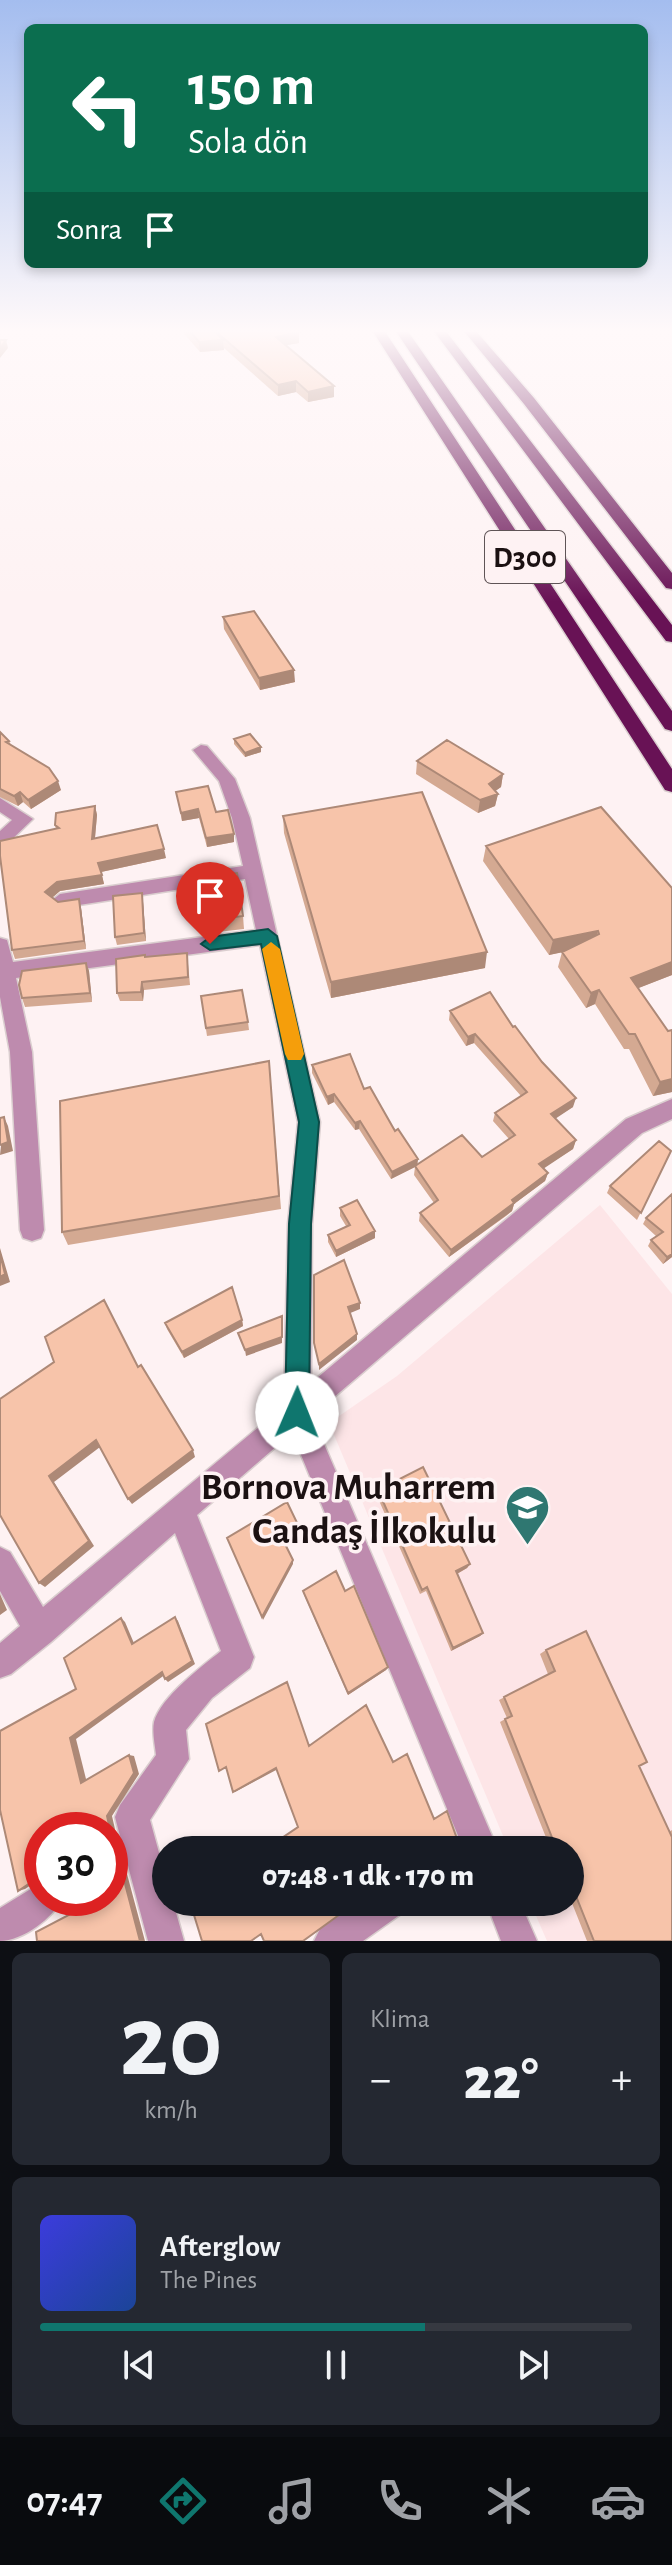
<!DOCTYPE html>
<html lang="tr">
<meta charset="utf-8">
<style>
:root{--surface:#171b24;--page:#242831;--text:#f1f3f6;--muted:#9ea1a6;--line:#363941;--accent:#0f766e}
body{margin:0;font-family:"Alegreya Sans",sans-serif;background:var(--page);color:var(--text);height:100vh;display:flex;flex-direction:column;font-size:30px;white-space:nowrap}
*{box-sizing:border-box;margin:0}
p{font-size:26px;color:var(--muted)}
.icon{flex:none;width:44px;height:44px;fill:none;stroke:currentColor;stroke-width:2;stroke-linecap:round;stroke-linejoin:round}
.map{position:relative;height:1941px;overflow:hidden}
.sheet{display:flex;flex-direction:column;gap:12px;padding:12px;background:#0d0f14;flex:1}
.sheet>*{flex:none}
.top-card{position:absolute;left:24px;top:24px;width:624px;height:244px;border-radius:12px;box-shadow:0 4px 12px #0003;background:#0b6e4f;color:#fff;overflow:hidden}
.speed{position:absolute;left:24px;top:1812px;display:flex;gap:16px;font-size:40px;font-weight:700;text-align:center}
.speed>*{display:grid;place-content:center;width:104px;height:104px;border-radius:50%;background:var(--surface);box-shadow:0 4px 12px #0003;line-height:1}
.speed .limit{border:12px solid #d22;background:#fff;color:#111}
.pin{position:absolute;display:grid;place-items:center;width:68px;height:68px;color:#fff;margin:-82px -34px;border-radius:50% 50% 50% 0;rotate:-45deg;box-shadow:0 0 8px #0007}
.pin .icon{rotate:45deg}
.me{position:absolute;width:88px;margin:-44px;rotate:1deg;stroke-linejoin:round;filter:drop-shadow(0 0 6px #0008)}
.turn{display:flex;align-items:center;gap:28px;height:168px;padding:0 32px;font-size:36px}
.turn .icon{width:104px;height:104px;stroke-width:2.5}
.turn b{display:block;font-size:56px;line-height:68px}
.then{display:flex;align-items:center;height:76px;padding:0 32px;background:#0003;gap:16px;font-size:30px}
.big{font-size:60px;font-weight:800;line-height:1.1}
.sheet .card{flex:1;display:flex;flex-direction:column;justify-content:center;gap:12px;min-width:0;padding:0 28px;border-radius:12px;background:var(--page)}
.sheet .dial{align-items:center;gap:0}
.dial b{font-size:104px;line-height:1}
.song{display:flex;align-items:center;gap:24px}
.cover{width:96px;height:96px;border-radius:12px;background:linear-gradient(135deg,hsl(240 70% 55%),hsl(220 70% 35%))}
.played{height:8px;border-radius:4px;background:linear-gradient(90deg,var(--accent) 65%,var(--line) 65%)}
.keys{display:flex;justify-content:space-around;direction:ltr}
.heat{display:flex;justify-content:space-between;align-items:center;font-size:44px;direction:ltr}
.sheet .tiles{flex:1;display:grid;gap:12px;grid-template-columns:1fr 1fr}
.card:last-child{grid-column:span 2}
.trip{position:absolute;left:152px;top:1836px;width:432px;height:80px;border-radius:40px;background:var(--surface);box-shadow:0 4px 12px #0003;font-weight:800;line-height:80px;text-align:center}
.tab-bar{display:flex;height:128px;justify-content:space-around;align-items:center;background:#090b0e;color:var(--muted)}
.tab-bar .icon{width:56px;height:56px}
.tab-bar .active{color:var(--accent)}
.tab-bar b{font-size:36px;color:var(--text)}
.map>svg:first-child{display:block}
.built{fill:#fde5e7}
.lines{fill:none;stroke-linecap:round;stroke-linejoin:round}
.minor-casing{stroke:#dacecf;stroke-width:3}
.highway-casing{stroke:#dacecf;stroke-width:3}
.minor{fill:#be8bae;fill-rule:evenodd}
.highway{fill:#681255;fill-rule:evenodd}
.wall{fill:#d4a992}
.shaded-wall{fill:#ad8977}
.building{fill:#f7c4aa;stroke:#ad8977;stroke-width:2}
.route{fill:#0f766e;stroke:#0a4d48;stroke-width:2}
.slow{fill:#f59e0b}
.labels{text-anchor:middle;stroke-width:7;stroke-linejoin:round;paint-order:stroke}
.shield{fill:#fef2f3;stroke:#5f5456;stroke-width:2}
.shield-label{font-size:30px;font-weight:bold;fill:#1b1112}
.near-poi-label{font-size:38px;font-weight:bold;fill:#1b1112;stroke:#fef2f3;text-anchor:end}
</style>
<div class="map">
<svg width="672" height="1941" viewBox="0 0 672 1941">
<rect width="100%" height="100%" fill="#fef2f3"/>
<!-- built -->
<path class="built" d="M600 1205 672 1294V1941H547L530 1902H570V1850H509L329 1423 397 1376Z"/>
<g class="lines">
<defs>
<path id="minor" d="M201 745 207 746 235 779 250 818 320 1122 312 1224 311 1383 626 1119 672 1099V1119L642 1133 312 1416 498 1850H464L292 1433 197 1515 254 1657 250 1668 212 1698 186 1730 189 1759 150 1820 166 1878V1902H173L184 1941H148L115 1817 120 1805 156 1755C155 1745 152 1732 154 1722 161 1697 201 1667 221 1651L175 1533 51 1642 11 1674 0 1678V1643L20 1626 0 1591V1547L10 1552 43 1607 284 1406 288 1224 298 1122 260 945 16 978 32 1052 44 1230 41 1238 32 1241 23 1238 20 1230 10 1052 0 997V938L7 940 13 962 256 930 245 879 60 908 51 901 60 894 243 866 232 818 219 781 193 750Z
M0 798 33 819 6 845 0 847V831L12 820 0 812Z
M42 1882V1898H62C54 1918 22 1941 0 1941V1908Z
M359 1902H406L401 1914 363 1941H314L320 1929Z
M486 1902H520L537 1941H501Z"/>
<path id="highway" d="M372 330H384L672 769V792L665 790Z
M395 330H407L672 711V731L665 729Z
M433 330H445L672 625V642L666 641Z
M463 330H475L534 398 672 573V589L666 588 524 404Z"/>
</defs>
<!-- minor casing -->
<use href="#minor" class="minor-casing"/>
<!-- highway casing -->
<use href="#highway" class="highway-casing"/>
<!-- minor -->
<use href="#minor" class="minor"/>
<!-- highway -->
<use href="#highway" class="highway"/>
</g>
<!-- wall -->
<path class="wall" d="M181 330H296L299 332V343L286 345 334 397 308 402 296 392 278 396 224 348V350L200 352Z
M223 617 295 682 260 690 224 629Z
M0 732 9 741 11 745 61 790 31 809 23 802 18 806 0 797Z
M234 739 261 747V752L245 757 234 744Z
M417 761 503 774 501 787 495 791 498 794 495 806 478 813 416 774Z
M176 792 216 812 234 842 207 847 199 818 182 821Z
M95 806 97 815 95 838 166 858 101 872 104 884 60 891 52 898 58 902 81 908 86 949 15 959 12 950 56 829 55 825Z
M283 816 485 968 331 998 284 833Z
M486 846 672 975 638 988 668 1031 672 1030V1092L653 1096 629 1049H624L595 1004 586 1008 558 967 562 952 549 955 483 861Z
M142 893 143 902 146 941 117 945 115 937Z
M243 916 244 929 200 934 199 922Z
M187 953 190 985 144 990 143 1001H120L117 993 145 957Z
M86 963 89 971 92 1002 25 1007 22 998Z
M201 996 248 1022 249 1030 207 1036Z
M450 1011 513 1027 573 1107 555 1118 576 1140 573 1149 543 1168 548 1173 545 1181 514 1204 512 1211 506 1216 449 1257 419 1221 420 1213 434 1203 414 1175 415 1167 391 1179 359 1129 355 1130 334 1102 328 1105 312 1073V1065L364 1089 418 1159 417 1166 482 1157 509 1139 493 1121 495 1113 521 1096 474 1043 466 1046 449 1020Z
M269 1061 281 1209 68 1245 62 1232Z
M671 1151 637 1220 607 1193 610 1186Z
M672 1194V1257L663 1264 648 1246 651 1240 656 1236 643 1224 646 1218Z
M340 1208 375 1231V1238L336 1257 328 1242V1235L346 1226 340 1216Z
M242 1320 243 1326 184 1358 167 1329 165 1323Z
M378 1490 470 1564 467 1568 457 1574 483 1633 480 1636 451 1651 426 1591 420 1594 377 1496Z
M303 1591H345L388 1667 386 1670 348 1695 304 1595Z
M546 1650 639 1766 669 1832 672 1830V1941H587L570 1898V1850H551L500 1722 507 1718 499 1700 548 1674 540 1654Z"/>
<!-- shaded-wall -->
<path class="shaded-wall" d="M299 332V343L276 347V337Z
M6 340 8 348 0 358V348Z
M223 340 224 350 200 352 199 342Z
M296 381V392L278 396V385Z
M334 386V397L308 402V392Z
M294 670 295 682 260 690 259 678Z
M261 747V752L245 757V753Z
M503 774 501 787 487 797 489 784Z
M58 781 61 790 31 809 28 800Z
M20 792 23 802 18 806 14 796Z
M498 794 495 806 478 813 480 800Z
M95 806 97 815 94 848 92 839Z
M198 809 199 818 182 821 181 813Z
M234 834V842L207 847 206 838Z
M164 849 166 858 101 872 98 863Z
M102 875 104 884 60 891 48 901 45 892 57 882Z
M142 893 143 902 146 941 144 933Z
M79 899 81 908 86 949 84 941Z
M598 931 593 946 549 955 553 940Z
M487 952 485 968 331 998V982Z
M672 962V975L626 993 631 978Z
M86 963 89 971 92 1002 90 993Z
M142 982 144 990 143 1001 141 992Z
M599 990 595 1004 586 1008 591 993Z
M475 1034 474 1043 466 1046 468 1037Z
M672 1079V1092L653 1096 660 1082Z
M334 1094V1102L328 1105 327 1097Z
M576 1098 573 1107 549 1123 551 1114Z
M4 1117 8 1126 13 1151 0 1155Z
M360 1121 359 1129 355 1130V1123Z
M576 1140 573 1149 537 1173 539 1164Z
M418 1159 417 1166 391 1179 392 1172Z
M548 1173 545 1181 514 1204 512 1211 449 1257 451 1250 512 1200Z
M375 1231V1238L336 1257V1251Z
M0 1248 10 1282 0 1286Z
M672 1254V1257L663 1264 667 1257Z
M360 1303V1309L348 1314V1307Z
M282 1316V1343L246 1356 245 1350Z
M242 1320 243 1326 184 1358 182 1352Z
M357 1334V1340L319 1370V1364Z
M96 1440 100 1447 54 1482 94 1546 45 1587 39 1583 49 1476Z
M193 1450 195 1457 132 1504 128 1499Z
M301 1531V1535L285 1546 284 1542Z
M293 1560V1564L263 1620 262 1617Z
M470 1564 467 1568 453 1576 456 1571Z
M0 1594 7 1610 0 1615Z
M175 1617 178 1621 195 1664 168 1682 165 1679Z
M121 1618 125 1622 136 1648 132 1644Z
M483 1633 480 1636 451 1651 453 1648Z
M388 1667 386 1670 348 1695V1693Z
M162 1672 166 1674 76 1739 87 1783H81L70 1738Z
M129 1755 134 1756 139 1774 112 1816 117 1838 110 1842 107 1816Z
M276 1768 278 1769 235 1792H233Z
M127 1874 145 1941H140L123 1876Z
M40 1879 25 1889 18 1891 33 1881Z"/>
<!-- building -->
<path class="building" d="M189 330H296L299 332 276 337 334 386 308 392 296 381 278 385 214 330 223 340 199 342Z
M0 340H6L0 348Z
M254 611 294 670 259 678 223 617Z
M0 732 9 741 6 742 49 768 58 781 28 800 20 792 14 796 0 789Z
M250 734 261 747 245 753 234 739Z
M447 740 503 774 489 784 498 794 480 800 417 761Z
M208 786 216 812 228 810 234 834 206 838 198 809 181 813 176 792Z
M422 792 487 952 331 982 283 816Z
M95 806 92 839 157 825 164 849 98 863 102 875 57 882 45 892 58 902 79 899 84 941 12 950 0 856V841L59 828 55 825 56 813Z
M601 807 672 888V962L631 978 668 1031 672 1030V1079L660 1082 635 1034H629L599 990 591 993 562 952 599 934 598 931 553 940 486 846Z
M237 873 243 916 199 922 194 878Z
M142 893 144 933 115 937 113 896Z
M187 953 188 977 142 982 141 992 117 993 116 959 145 955V957Z
M86 963 90 993 22 998 19 985 22 971Z
M242 990 248 1022 206 1028 201 996Z
M490 992 513 1027 515 1026 542 1062 576 1098 551 1114 576 1140 539 1164 548 1173 512 1200 514 1203 451 1250 420 1213 438 1200 415 1166 462 1135 482 1157 515 1135 495 1113 527 1092 475 1034 468 1037 450 1011Z
M350 1054 364 1089 370 1087 395 1131 398 1129 418 1159 392 1172 360 1121 355 1123 334 1094 327 1097 312 1065Z
M269 1061 279 1196 62 1232 60 1101Z
M4 1117 8 1142 0 1145V1118Z
M659 1141 671 1151 641 1213 610 1186Z
M672 1194V1254L667 1257 651 1240 663 1232 646 1218Z
M357 1200 375 1231 336 1251 328 1235 350 1225 340 1208Z
M0 1254 5 1274 0 1277Z
M344 1260 360 1303 348 1307 357 1334 319 1364 314 1343V1275Z
M232 1287 242 1320 182 1352 165 1323Z
M104 1300 138 1367 141 1365 193 1450 128 1499 96 1440 49 1476 89 1541 39 1583 0 1515V1399L54 1362 45 1337Z
M282 1316V1337L245 1350 238 1333Z
M423 1467 470 1564 456 1571 483 1633 453 1648 427 1587 422 1590 378 1490Z
M287 1502 301 1531 284 1542 293 1560 262 1617 227 1538Z
M336 1571 345 1591 354 1586 388 1667 348 1693 303 1591Z
M175 1617 192 1661 165 1679 162 1672 70 1738 81 1783 129 1755 134 1773 107 1816 112 1838 110 1840V1830H42V1880L38 1883 33 1881 18 1891 0 1810V1731L76 1689 64 1658 121 1618 132 1644Z
M586 1631 647 1762 639 1766 672 1837V1941H594L570 1881V1850H557L505 1719 512 1716 504 1697 555 1671 546 1650Z
M287 1682 309 1746 366 1705 393 1762 407 1754 434 1819 447 1811 461 1850H264L298 1827 276 1768 233 1792 226 1767 219 1771 206 1724Z
M123 1876 140 1941H37L36 1932 101 1898H110V1883Z
M190 1902H357L303 1941H264L261 1934 251 1941H202Z
M409 1902H422L407 1912Z"/>
<!-- sky -->
<linearGradient id="sky" x2="0" y2="1"><stop stop-color="#a4bdef"/><stop offset="0.55" stop-color="#fff9fa"/><stop offset="1" stop-color="#fff9fa" stop-opacity="0"/></linearGradient>
<rect width="672" height="602" fill="url(#sky)"/>
<!-- route -->
<path class="route" d="M268 929 277 936 319 1122 311 1224 309 1413 306 1421 297 1425 288 1421 285 1413 289 1224 299 1122 261 944 210 950 201 944 210 937Z"/>
<!-- slow -->
<path class="slow" d="M271 942 280 949 304 1054 301 1060H288L285 1054 262 949Z"/>
<!-- icons -->
<defs>
<symbol id="school-pin" viewBox="-11 -11 22 30"><path d="M0 17L-7.5 6A9.5 9.5 0 1 1 7.5 6Z" fill="#2f7771" stroke="#fef2f3"/><path d="M0-5L7-2L0 1L-7-2ZM-4 1L0 2.5L4 1V4Q0 6-4 4Z" fill="#fff"/></symbol>
</defs>
<g fill-rule="evenodd">
<use href="#school-pin" x="502" y="1482" width="51" height="69"/>
</g>
<g class="labels">
<!-- shield labels -->
<rect class="shield" x="485" y="531" width="80" height="52" rx="6"/>
<g class="shield-label">
<text x="525" y="567">D300</text>
</g>
<!-- near-poi labels -->
<g class="near-poi-label">
<text x="496" y="1499">Bornova Muharrem<tspan x="496" dy="44">Candaş İlkokulu</tspan></text>
</g>
</g>
</svg>
<div class="speed"><div class="limit">30</div></div>
<div class="pin" style="left:210px;top:944px;background:#d93025"><svg class="icon" aria-label="arrive" viewBox="0 0 24 24"><path d="M6 21V4h12l-3 4 3 4H6"/></svg></div>
<svg class="me" style="left:297px;top:1413px" viewBox="-20 -20 40 40"><circle r="19" fill="#fff"/><path d="M0-13L10 11 0 6-10 11z" fill="#0f766e"/></svg>
<div class="trip">07:48 · 1 dk · 170 m</div>
<div class="top-card">
<div class="turn"><svg class="icon" aria-label="left" viewBox="0 0 24 24"><path d="M17 20v-9H6M10 6l-5 5 5 5"/></svg><div><b>150 m</b>Sola dön</div></div>
<div class="then">Sonra<svg class="icon" aria-label="arrive" viewBox="0 0 24 24"><path d="M6 21V4h12l-3 4 3 4H6"/></svg></div>
</div>
</div>
<section class="sheet">
<div class="tiles">
<div class="card dial"><b>20</b><p>km/h</p></div>
<div class="card"><p>Klima</p>
<div class="heat"><a>−</a><b class="big">22°</b><a>+</a></div>
</div>
<div class="card">
<div class="song"><i class="cover"></i><div><b>Afterglow</b><p>The Pines</p></div></div>
<div class="played"></div>
<div class="keys"><svg class="icon" aria-label="previous" viewBox="0 0 24 24"><path d="M18 5L8 12l10 7zM5 5v14"/></svg><svg class="icon" aria-label="pause" viewBox="0 0 24 24"><path d="M8 5v14M16 5v14"/></svg><svg class="icon" aria-label="next" viewBox="0 0 24 24"><path d="M6 5l10 7-10 7zM19 5v14"/></svg></div>
</div>
</div>
</section>
<nav class="tab-bar">
<b>07:47</b>
<svg class="icon active" aria-label="directions" viewBox="0 0 24 24"><path d="M12 3l9 9-9 9-9-9zM9 14v-3h6M13 9l2 2-2 2"/></svg>
<svg class="icon" aria-label="music" viewBox="0 0 24 24"><path d="M9 18V5l10-2v13"/><circle cx="6" cy="18" r="3"/><circle cx="16" cy="16" r="3"/></svg>
<svg class="icon" aria-label="phone" viewBox="0 0 24 24"><path d="M5 4h4l2 5-3 2q2 4 5 5l2-3 5 2v4C11 20 4 13 5 4z"/></svg>
<svg class="icon" aria-label="climate" viewBox="0 0 24 24"><path d="M12 3v18M4 7l16 10M4 17L20 7"/></svg>
<svg class="icon" aria-label="car" viewBox="0 0 24 24"><path d="M5 17H2v-5l4-1 3-4h7l3 4 3 1v5h-3M9 17h6M6 11h13"/><circle cx="7" cy="17" r="2"/><circle cx="17" cy="17" r="2"/></svg>
</nav>
